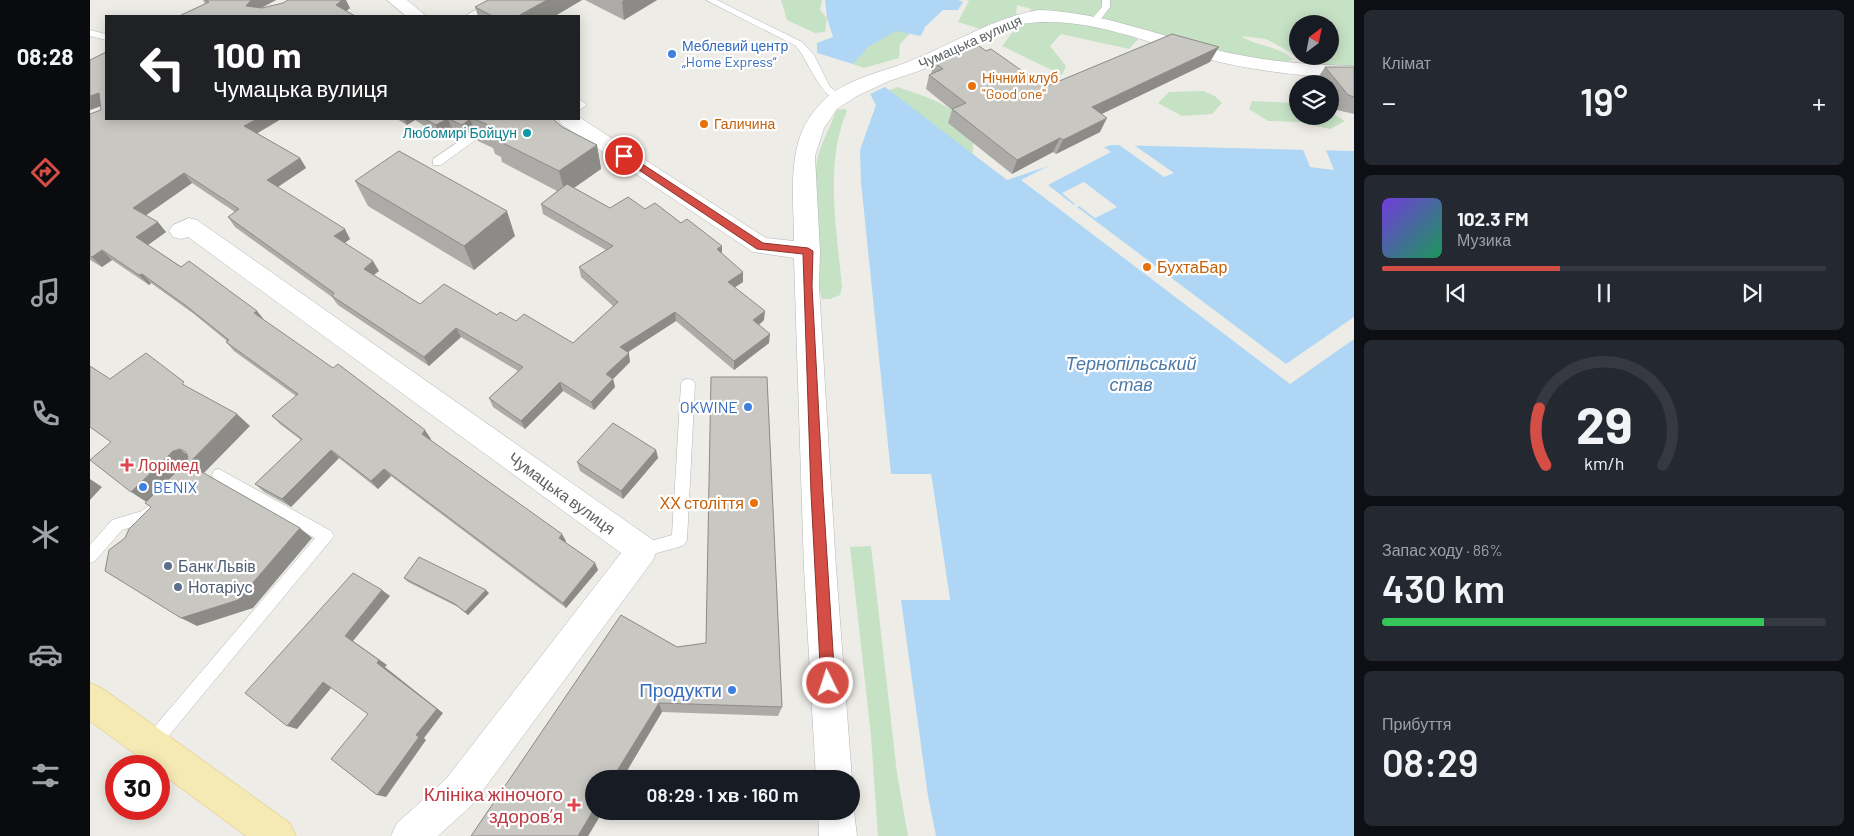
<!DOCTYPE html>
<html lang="uk">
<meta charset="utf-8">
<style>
:root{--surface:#171b24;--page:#242831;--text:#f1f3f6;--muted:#9ea1a6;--line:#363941;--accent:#d54e45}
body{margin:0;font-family:Barlow,sans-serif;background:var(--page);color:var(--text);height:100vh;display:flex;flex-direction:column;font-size:19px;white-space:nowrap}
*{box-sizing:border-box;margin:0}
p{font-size:16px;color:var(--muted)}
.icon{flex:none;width:28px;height:28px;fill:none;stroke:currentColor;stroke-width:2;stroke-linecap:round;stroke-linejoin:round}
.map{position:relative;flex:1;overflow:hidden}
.drawer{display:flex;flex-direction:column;gap:10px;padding:10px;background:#0d0f14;width:500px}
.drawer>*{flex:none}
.hud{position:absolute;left:15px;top:15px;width:475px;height:105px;border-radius:0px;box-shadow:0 2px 12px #0003;background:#202124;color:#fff;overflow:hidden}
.needle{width:32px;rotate:32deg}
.buttons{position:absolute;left:1199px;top:15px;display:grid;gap:10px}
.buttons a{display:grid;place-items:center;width:50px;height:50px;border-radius:50%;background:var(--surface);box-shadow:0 2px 12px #0003;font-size:25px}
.speed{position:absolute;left:15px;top:755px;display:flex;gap:10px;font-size:25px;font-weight:700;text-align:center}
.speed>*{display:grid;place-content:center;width:65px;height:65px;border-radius:50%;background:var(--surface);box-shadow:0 2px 12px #0003;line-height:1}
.speed .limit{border:8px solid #d22;background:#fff;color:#111}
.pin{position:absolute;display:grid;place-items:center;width:42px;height:42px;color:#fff;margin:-21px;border:2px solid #fff;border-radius:50%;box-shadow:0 1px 5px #0007}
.me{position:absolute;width:55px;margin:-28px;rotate:356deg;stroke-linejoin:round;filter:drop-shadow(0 0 4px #0008)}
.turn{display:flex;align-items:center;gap:18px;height:105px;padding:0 25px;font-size:22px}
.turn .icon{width:65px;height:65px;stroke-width:2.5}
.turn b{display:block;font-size:35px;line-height:42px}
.big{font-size:38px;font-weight:600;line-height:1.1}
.drawer .tile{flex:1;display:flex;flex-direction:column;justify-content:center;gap:8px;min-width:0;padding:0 18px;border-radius:8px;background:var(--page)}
.drawer .dial{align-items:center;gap:0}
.dial svg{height:130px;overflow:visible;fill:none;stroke:var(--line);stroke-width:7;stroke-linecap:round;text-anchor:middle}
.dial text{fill:var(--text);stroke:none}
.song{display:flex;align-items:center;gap:15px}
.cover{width:60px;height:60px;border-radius:8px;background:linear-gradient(135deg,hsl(260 70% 55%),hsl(150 70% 35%))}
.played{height:5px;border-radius:2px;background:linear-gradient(90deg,var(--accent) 40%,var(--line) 40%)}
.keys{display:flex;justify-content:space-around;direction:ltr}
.heat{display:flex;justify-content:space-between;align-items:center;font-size:28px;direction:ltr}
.charge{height:8px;border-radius:4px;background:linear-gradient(90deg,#34c759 86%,var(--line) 0)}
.trip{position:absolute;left:495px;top:770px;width:275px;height:50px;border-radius:25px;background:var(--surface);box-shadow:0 2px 12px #0003;font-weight:600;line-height:50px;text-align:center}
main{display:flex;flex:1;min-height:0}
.tab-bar{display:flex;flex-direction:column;width:90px;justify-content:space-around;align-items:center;background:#090b0e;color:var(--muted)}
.tab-bar .icon{width:35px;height:35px}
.tab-bar .active{color:var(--accent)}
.tab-bar b{font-size:22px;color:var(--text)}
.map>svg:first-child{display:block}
.green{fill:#c6e2c5;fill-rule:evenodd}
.water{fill:#afd7f5}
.pier{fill:#eeece6}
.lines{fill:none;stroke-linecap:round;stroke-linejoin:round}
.lane-casing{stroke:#b3b6b9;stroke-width:1}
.street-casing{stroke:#b3b6b9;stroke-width:1}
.primary-casing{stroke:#e1be6c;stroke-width:1}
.lane{fill:#fff;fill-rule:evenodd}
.street{fill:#fff;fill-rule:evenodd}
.primary{fill:#f5eab3;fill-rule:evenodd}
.wall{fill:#adaba7}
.shaded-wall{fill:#8d8b88}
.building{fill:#c9c7c2;stroke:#8d8b88}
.route{fill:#d54e45;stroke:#8a332d}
.shop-dot{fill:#3f7fe0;stroke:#fff;stroke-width:2}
.food-dot{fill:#e8710a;stroke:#fff;stroke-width:2}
.culture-dot{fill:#0f9aa8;stroke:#fff;stroke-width:2}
.health-dot{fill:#e0444e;stroke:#fff;stroke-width:2}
.service-dot{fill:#5c6f8a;stroke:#fff;stroke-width:2}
.labels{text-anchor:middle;stroke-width:4.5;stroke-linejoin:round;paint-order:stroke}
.far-street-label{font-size:14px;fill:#5d6164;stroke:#fff}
.far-shop-label{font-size:14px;fill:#366cbe;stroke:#fff;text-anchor:start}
.far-food-label{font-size:14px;fill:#c56008;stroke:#fff;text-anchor:start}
.far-culture-label{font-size:14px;fill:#0d838f;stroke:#fff;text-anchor:end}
.food-label{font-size:16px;fill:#c56008;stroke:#fff;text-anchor:start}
.shop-label{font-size:16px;fill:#366cbe;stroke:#fff;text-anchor:end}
.health-label{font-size:16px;fill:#be3a42;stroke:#fff;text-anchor:start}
.street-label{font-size:16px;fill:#5d6164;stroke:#fff}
.service-label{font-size:16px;fill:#4e5e75;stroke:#fff;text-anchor:start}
.water-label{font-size:18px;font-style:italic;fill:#4d79a6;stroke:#fff}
.near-shop-label{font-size:19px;fill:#366cbe;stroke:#fff;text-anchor:end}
.near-health-label{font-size:19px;fill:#be3a42;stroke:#fff;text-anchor:end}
</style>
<main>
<nav class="tab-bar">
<b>08:28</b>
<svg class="icon active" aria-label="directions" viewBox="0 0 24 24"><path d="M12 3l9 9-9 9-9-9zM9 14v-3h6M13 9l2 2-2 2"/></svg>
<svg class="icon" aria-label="music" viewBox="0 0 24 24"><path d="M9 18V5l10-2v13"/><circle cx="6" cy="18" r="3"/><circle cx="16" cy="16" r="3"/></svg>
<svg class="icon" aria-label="phone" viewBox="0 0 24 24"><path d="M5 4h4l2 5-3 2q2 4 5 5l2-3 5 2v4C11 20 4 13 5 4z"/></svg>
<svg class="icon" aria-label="climate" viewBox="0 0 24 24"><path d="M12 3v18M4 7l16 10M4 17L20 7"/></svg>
<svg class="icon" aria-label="car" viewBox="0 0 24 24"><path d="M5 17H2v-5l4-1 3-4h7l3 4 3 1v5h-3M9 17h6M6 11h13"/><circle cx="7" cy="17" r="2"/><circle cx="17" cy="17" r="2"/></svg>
<svg class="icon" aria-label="filters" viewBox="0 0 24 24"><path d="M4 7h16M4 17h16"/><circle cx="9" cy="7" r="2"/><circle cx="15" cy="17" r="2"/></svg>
</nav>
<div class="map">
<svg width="1264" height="836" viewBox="0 0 1264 836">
<rect width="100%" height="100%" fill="#eeece6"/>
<!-- green -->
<path class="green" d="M691 0H732L730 10 737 18 735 32 725 33 697 20Z
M877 0H1264V69L1214 64 1220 63 1176 39 1151 36C1169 48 1187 44 1203 60 1162 67 1096 42 1056 30L1039 49 971 34 960 46 976 66 972 75 912 46 941 9 927 5 926 15 891 29 868 22 879 1ZM1208 24H1240V56H1208Z
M799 25 826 27 810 44 809 58 774 68 763 64 761 57Z
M808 87C839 98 892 112 882 155L793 92Z
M1113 91 1125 96 1132 103 1122 114 1092 116 1068 103 1079 92Z
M1162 101 1207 103 1208 116H1240V112L1255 121 1240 129 1208 122 1178 121 1159 109Z
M755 109 757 111C734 165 747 230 752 287L750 295 740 299H732L729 289C727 250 719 198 727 161 730 143 741 128 746 110Z
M781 546 807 773 818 836H788L781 736 760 547Z"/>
<!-- water -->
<path class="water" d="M735 0H868L873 2 868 10H853L835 27 831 36 806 31 778 47 763 64 727 53V43L743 37 737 18Z
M795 87 917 180 1021 145 1264 151V836H846L838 796 811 600H860L841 474H801L771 182 770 150 786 105 780 94Z"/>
<!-- pier -->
<path class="pier" d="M1025 142 1041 143 1084 173 1074 177Z
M1011 145 1021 152 958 185 984 205 985 204 972 193 994 182 1027 207 1005 218 989 206 987 207 1196 364 1264 317V339L1200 384 931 180 972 159Z
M1212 147 1235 148 1244 170 1220 167Z
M801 474H841L860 600H811V597L857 598 839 476 801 477Z"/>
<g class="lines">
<defs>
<path id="lane" d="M402 0H413L386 16H375Z
M616 0H627L712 42 724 55 740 87 754 97V101C733 105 718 59 706 46Z
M1012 0H1020V7L1007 24H1001L999 22 1012 7Z
M0 30 16 34V40L0 36Z
M489 99 497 105 489 110Z
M402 119H414L351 165H343V159Z
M598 379 603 380 605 384 597 540 594 545 589 547 552 557 547 555 544 550 547 545 582 535 591 384 593 380Z
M129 469 241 531 244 536 67 750 61 753 55 750 52 744 55 738 225 538 124 480 122 475 124 470Z
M65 501 70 503 72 508 62 521 32 530 5 561 0 563V545L22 520 52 511Z"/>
<path id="street" d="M297 0H317L336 16H316Z
M949 10C1011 12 1067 35 1127 50 1171 61 1219 65 1264 66V78C1216 77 1164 71 1117 59 1056 43 995 14 931 24L829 71 799 81 767 96 747 109 734 128 725 156 730 251 729 286 746 568 762 779 761 781V779H726L714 568 704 258 663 252 471 124 468 119H489V117L676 238 704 241C704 203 698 164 713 129 717 120 726 108 733 101 754 80 788 73 815 63 860 46 901 18 949 10Z
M99 218 107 220 563 540 567 550 563 560 382 805 348 836H301L307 823 356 779 531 553 98 237 91 239 83 237 79 231 83 225Z
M761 803 764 811 767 836H729L728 811H761Z"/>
<path id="primary" d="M0 683 12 688 200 823 206 836H156L69 772V766H61L0 721Z"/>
</defs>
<!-- lane casing -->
<use href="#lane" class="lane-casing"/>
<!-- street casing -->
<use href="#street" class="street-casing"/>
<!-- primary casing -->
<use href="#primary" class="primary-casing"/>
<!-- lane -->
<use href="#lane" class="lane"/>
<!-- street -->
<use href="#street" class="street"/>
<!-- primary -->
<use href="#primary" class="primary"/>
</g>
<!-- wall -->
<path class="wall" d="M113 0H186L172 8H260L256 11 265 16 115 4Z
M398 0H492L465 16H388L385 7Z
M495 0H567L534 20Z
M896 51 955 87 1120 62 1011 114 1010 132 966 154 963 152 922 174 858 123 862 110 836 89 839 75 841 74 844 62Z
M16 52V119H191L167 133 210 158 216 168 188 187 260 239 255 243 289 271 284 275 330 304 407 315 426 321 483 343 523 306 491 277 489 267 516 250 453 214 451 204 467 191 412 162 411 157 405 154 403 148 388 141 384 129 375 135 362 129 350 136 325 120 317 125 307 119H411L472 127 507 145 511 169 484 188 520 208 555 209 591 223 632 254 653 282 644 287 674 320 669 325 679 343 644 370 586 321 538 352 540 362 523 379 525 387 504 410 473 391 435 429 403 407 399 398 428 371 371 337 339 366 248 305 242 297 145 227 138 217 145 212 102 183 56 215 76 232 58 245 175 321 341 439 340 440 476 541 475 542 505 563 508 570 476 608 301 476 288 489 249 458 201 507 174 492 165 484 211 440 190 424 182 416 206 396 144 351 136 342 137 341 104 314 61 283 59 285 22 260 12 267 0 260V114L11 110V106L0 110Z
M1235 67H1264V114L1247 110 1240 101V84H1226L1225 82Z
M265 181 425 236 384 270 278 206Z
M621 377H677L692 707 688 716 572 712 532 779H504V811H513L498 836H381L531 615 587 647 616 643Z
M566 450 568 458 533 499 490 471 487 462Z
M314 578 399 593 378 615 368 607 318 582Z"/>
<!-- shaded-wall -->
<path class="shaded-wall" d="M161 0H186L166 10 156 6Z
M252 0H256L260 8 250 16 246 5Z
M457 0H492L465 16H428Z
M535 0H567L534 20 532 1Z
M1129 47 1120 62 995 122 1002 107Z
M9 93 16 104 0 110V96Z
M1017 118 1010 132 966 154 973 140Z
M167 119H191L161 137 154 126Z
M314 119H324L325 120 317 125Z
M357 119H358L362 129 350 136 346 125Z
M380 119 384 129 375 135 372 125Z
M970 138 963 152 922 174 927 160Z
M507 145 511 169 475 194 469 171Z
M210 158 216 168 183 190 177 180Z
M94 173 102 183 52 218 43 208Z
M417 211 425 236 384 270 374 246Z
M68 222 76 232 55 247 46 237Z
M255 229 260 239 250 246 244 236Z
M632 246V255L627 249Z
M12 250 22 260 12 267 2 257Z
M283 261 289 271 279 278 274 269Z
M653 272V282L638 292V282Z
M52 274 61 283 59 285 49 275Z
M167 311 175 321 164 313Z
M675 311 674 320 662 330 663 320Z
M585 312 586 321 532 356 530 347Z
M366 328 371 337 339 366 334 357Z
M680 334 679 343 644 370V361Z
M539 353 540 362 523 379 525 387 504 410 501 402 516 374Z
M470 382 473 391 435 429 431 421Z
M147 414 160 426 112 475 58 503 41 492 83 451 90 449 103 459Z
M335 430 341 439 337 442 332 434Z
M241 450 249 458 201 507 192 499Z
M566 450 568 458 533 499 531 491Z
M294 469 301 476 288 489 281 481Z
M0 479 12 487 0 500Z
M210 528 222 538 163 608 107 626 91 618Z
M472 534 476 541 473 545 469 538Z
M505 563 508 570 476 608 473 603Z
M292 590 300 596 263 641 297 665 295 667 353 713 334 738 336 740 296 797 287 795 326 735 287 663 255 636Z
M396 590 399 593 378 615 375 612Z
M233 682 242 687 207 729 197 726Z
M569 703 572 712 532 779H522Z
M504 809V811H513L498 836H488Z"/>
<!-- building -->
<path class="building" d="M115 0H161L156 6 172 8 193 3 198 0H252L246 5 265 16H89L119 2Z
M398 0H457L428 16H402L385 7Z
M1082 34 1129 47 1002 107 1017 118 973 140 970 138 927 160 862 109 876 103 839 75 853 69 844 62 885 43 896 51 901 49 955 87Z
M16 52V119H167L154 126 210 158 177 180 255 229 244 236 283 261 274 269 330 304 354 284 407 315 410 312 426 321 434 314 483 343 528 302 489 267 523 246 451 204 477 184 520 208 538 197 555 209 565 203 591 223 597 219 632 246 627 249 653 272 638 282 675 311 663 320 680 334 644 361 585 312 530 347 539 353 516 374 523 379 501 402 470 382 431 421 399 398 433 367 366 328 334 357 242 296 244 293 138 217 149 209 94 173 43 208 68 222 46 237 91 267 99 261 167 311 164 313 243 368 248 364 335 430 332 434 472 534 469 538 505 563 473 603 294 469 281 481 241 450 192 499 165 484 212 439 182 416 208 394 136 342 139 340 95 305 52 274 49 275 12 250 2 257 0 256V114L11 110 9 93 0 96V60Z
M1235 67H1264V97L1258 95Z
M335 119H357L346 125Z
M359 119H380L372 125Z
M384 119H463L472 127 507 145 469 171 405 139 409 136 398 131 403 127Z
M309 151 417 211 374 246 265 181Z
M56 353 94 382 92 384 147 414 98 464 210 528 148 600 91 618 15 571 19 550 35 538 39 529 61 507 55 503 96 462 98 457 96 452 90 449 83 451 41 492 0 460 21 442 0 427V366L20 379Z
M621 377H677L692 707 569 703 522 779H504V809L488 836H381L531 615 587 647 616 643Z
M523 423 566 450 531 491 487 462Z
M329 557 396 590 375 612 365 604 314 578Z
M263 573 292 590 255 636 289 660 287 663 347 709 326 735 329 737 287 795 241 759 278 714 233 682 197 726 155 693Z"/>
<!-- route -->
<path class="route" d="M531 154H537L673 243 718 248 723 251 722 286 733 493 745 683 743 688 738 690 733 688 731 683 721 493 713 254 667 249 531 158Z"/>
<!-- markers -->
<g class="shop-dot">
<circle cx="582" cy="54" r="5"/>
<circle cx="658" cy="407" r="5"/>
<circle cx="53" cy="487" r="5"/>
<circle cx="642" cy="690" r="5"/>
</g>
<g class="food-dot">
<circle cx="882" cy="86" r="5"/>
<circle cx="614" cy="124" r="5"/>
<circle cx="1057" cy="267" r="5"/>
<circle cx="664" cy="503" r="5"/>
</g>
<circle class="culture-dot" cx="437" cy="133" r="5"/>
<g class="health-dot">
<path d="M34.5 457.5h5v5h5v5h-5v5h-5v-5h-5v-5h5z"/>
<path d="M481.5 797.5h5v5h5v5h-5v5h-5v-5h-5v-5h5z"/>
</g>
<g class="service-dot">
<circle cx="78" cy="566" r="5"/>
<circle cx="88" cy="587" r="5"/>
</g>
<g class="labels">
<!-- far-street labels -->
<g class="far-street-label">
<text transform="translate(880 42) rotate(-24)" y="5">Чумацька вулиця</text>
</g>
<!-- far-shop labels -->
<g class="far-shop-label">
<text x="592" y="51">Меблевий центр<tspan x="592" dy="16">„Home Express“</tspan></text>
</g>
<!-- far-food labels -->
<g class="far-food-label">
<text x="892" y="83">Нічний клуб<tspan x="892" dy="16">"Good one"</tspan></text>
<text x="624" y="129">Галичина</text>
</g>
<!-- far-culture labels -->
<g class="far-culture-label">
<text x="427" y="138">Любомирі Бойцун</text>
</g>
<!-- food labels -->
<g class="food-label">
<text x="1067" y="273">БухтаБар</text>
<text x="654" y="509" text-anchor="end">ХХ століття</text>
</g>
<!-- shop labels -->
<g class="shop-label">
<text x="648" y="413">OKWINE</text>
<text x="63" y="493" text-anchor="start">BENIX</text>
</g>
<!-- health labels -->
<g class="health-label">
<text x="48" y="471">Лорімед</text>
</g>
<!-- street labels -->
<g class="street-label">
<text transform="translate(472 493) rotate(36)" y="6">Чумацька вулиця</text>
</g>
<!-- service labels -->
<g class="service-label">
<text x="88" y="572">Банк Львів</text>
<text x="98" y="593">Нотаріус</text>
</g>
<!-- water labels -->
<g class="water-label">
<text x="1041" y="370">Тернопільський<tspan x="1041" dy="21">став</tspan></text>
</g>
<!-- near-shop labels -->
<g class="near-shop-label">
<text x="632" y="697">Продукти</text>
</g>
<!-- near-health labels -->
<g class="near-health-label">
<text x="473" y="801">Клініка жіночого<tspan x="473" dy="22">здоровʼя</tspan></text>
</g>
</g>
</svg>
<div class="buttons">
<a><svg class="needle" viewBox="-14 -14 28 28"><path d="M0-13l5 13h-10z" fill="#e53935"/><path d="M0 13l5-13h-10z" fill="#9ea1a6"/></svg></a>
<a><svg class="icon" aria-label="layers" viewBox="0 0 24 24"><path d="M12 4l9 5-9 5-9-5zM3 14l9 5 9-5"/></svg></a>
</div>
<div class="speed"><div class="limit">30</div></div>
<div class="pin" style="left:534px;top:156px;background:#d93025"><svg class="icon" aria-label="arrive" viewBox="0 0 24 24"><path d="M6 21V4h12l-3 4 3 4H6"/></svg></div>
<svg class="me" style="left:738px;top:683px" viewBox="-20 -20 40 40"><circle r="17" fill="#d54e45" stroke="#fff" stroke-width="3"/><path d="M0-11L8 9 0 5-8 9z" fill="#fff"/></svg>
<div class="trip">08:29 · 1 хв · 160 m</div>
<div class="hud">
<div class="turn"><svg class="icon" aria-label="left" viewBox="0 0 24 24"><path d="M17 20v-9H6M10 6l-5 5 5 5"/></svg><div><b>100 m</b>Чумацька вулиця</div></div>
</div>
</div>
<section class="drawer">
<div class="tile"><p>Клімат</p>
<div class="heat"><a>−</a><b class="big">19°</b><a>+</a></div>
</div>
<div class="tile">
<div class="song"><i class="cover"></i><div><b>102.3 FM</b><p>Музика</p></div></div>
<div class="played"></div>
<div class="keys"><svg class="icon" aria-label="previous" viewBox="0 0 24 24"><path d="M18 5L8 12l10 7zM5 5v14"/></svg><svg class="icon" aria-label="pause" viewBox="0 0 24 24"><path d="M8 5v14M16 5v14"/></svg><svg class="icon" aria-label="next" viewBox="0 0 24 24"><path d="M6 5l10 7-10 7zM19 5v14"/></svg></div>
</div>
<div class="tile dial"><svg viewBox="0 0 100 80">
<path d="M14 69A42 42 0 1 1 86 69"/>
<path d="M14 69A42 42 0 0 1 10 34" stroke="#d54e45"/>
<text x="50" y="56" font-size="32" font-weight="700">29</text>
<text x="50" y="72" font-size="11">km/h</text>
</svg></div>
<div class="tile"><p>Запас ходу · 86%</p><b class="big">430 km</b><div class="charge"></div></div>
<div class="tile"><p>Прибуття</p><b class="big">08:29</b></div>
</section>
</main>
